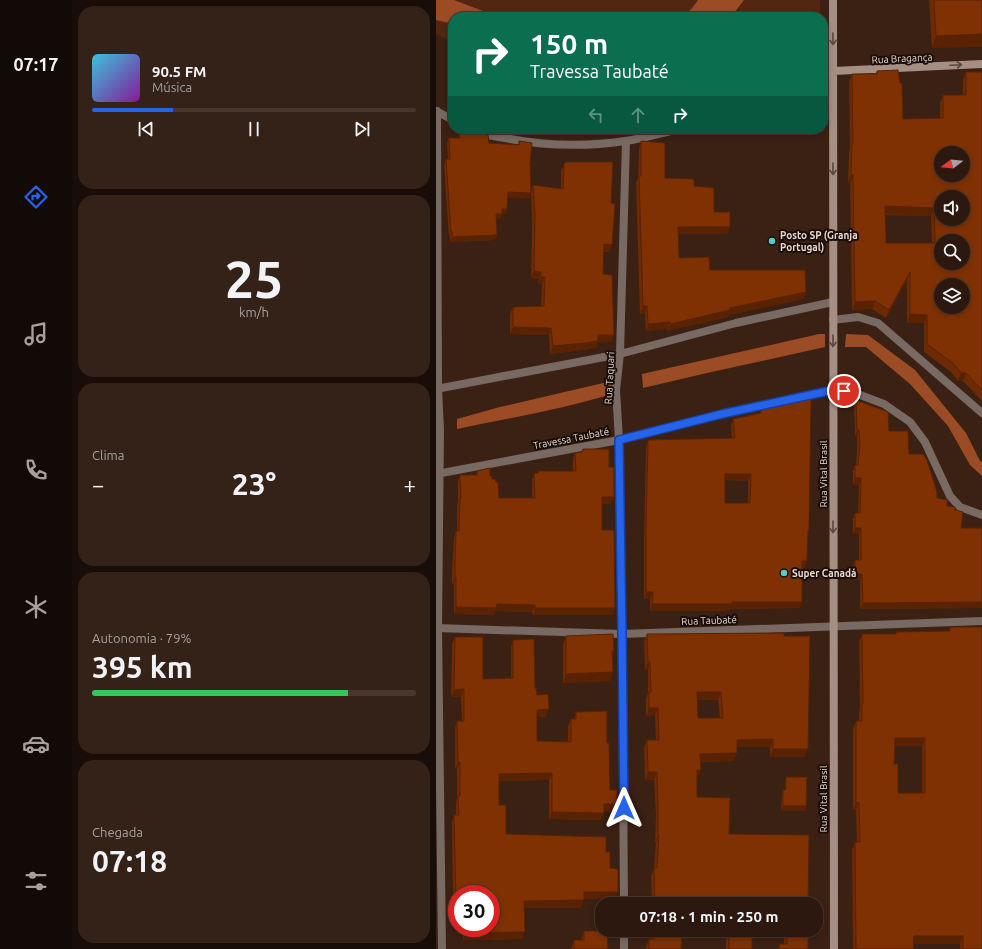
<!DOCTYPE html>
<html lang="pt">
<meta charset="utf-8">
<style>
:root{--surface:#2c180f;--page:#342118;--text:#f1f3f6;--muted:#a6a09e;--line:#48372f;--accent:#2563eb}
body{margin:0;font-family:Ubuntu,sans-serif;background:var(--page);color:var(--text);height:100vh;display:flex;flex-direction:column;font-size:15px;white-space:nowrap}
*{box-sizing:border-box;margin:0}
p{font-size:13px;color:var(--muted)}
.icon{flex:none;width:22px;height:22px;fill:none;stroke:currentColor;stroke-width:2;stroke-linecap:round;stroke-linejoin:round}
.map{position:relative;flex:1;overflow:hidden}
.panel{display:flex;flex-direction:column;gap:6px;padding:6px;background:#180d08;width:364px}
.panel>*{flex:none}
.guide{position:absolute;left:12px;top:12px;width:380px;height:122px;border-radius:16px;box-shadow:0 2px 6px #0003,0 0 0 1px var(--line);background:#0b6e4f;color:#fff;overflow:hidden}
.needle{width:26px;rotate:254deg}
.controls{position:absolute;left:498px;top:146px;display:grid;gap:8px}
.controls a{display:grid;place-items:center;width:36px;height:36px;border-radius:50%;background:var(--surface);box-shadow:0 2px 6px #0003,0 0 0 1px var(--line);font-size:20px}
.speed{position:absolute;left:12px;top:885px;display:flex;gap:8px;font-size:20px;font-weight:700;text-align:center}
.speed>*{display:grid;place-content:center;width:52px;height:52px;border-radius:50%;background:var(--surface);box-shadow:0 2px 6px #0003,0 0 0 1px var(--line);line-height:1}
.speed .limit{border:6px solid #d22;background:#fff;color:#111}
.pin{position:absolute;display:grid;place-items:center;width:34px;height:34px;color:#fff;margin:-17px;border:2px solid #fff;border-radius:50%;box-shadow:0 1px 4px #0007}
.me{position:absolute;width:44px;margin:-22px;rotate:0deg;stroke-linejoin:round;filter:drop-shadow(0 0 3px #0008)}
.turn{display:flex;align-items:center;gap:14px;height:84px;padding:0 16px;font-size:18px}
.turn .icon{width:52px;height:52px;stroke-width:2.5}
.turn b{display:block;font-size:28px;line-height:34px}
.lanes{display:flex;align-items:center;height:38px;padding:0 16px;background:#0003;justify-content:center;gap:20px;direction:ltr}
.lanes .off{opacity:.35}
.big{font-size:30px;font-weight:700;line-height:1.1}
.panel .widget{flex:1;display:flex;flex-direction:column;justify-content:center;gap:6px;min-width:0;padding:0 14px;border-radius:16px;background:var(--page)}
.panel .dial{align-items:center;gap:0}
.dial b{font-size:52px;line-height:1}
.song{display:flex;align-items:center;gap:12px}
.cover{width:48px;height:48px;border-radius:6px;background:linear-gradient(135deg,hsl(190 70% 55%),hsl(290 70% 35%))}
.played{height:4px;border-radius:2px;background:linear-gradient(90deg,var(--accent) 25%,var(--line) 25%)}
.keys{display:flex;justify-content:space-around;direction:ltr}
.heat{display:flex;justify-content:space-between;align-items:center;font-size:22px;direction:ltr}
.charge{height:6px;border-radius:3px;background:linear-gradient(90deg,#34c759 79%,var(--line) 0)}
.trip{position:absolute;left:159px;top:897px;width:228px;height:40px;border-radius:16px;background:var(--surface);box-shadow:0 2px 6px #0003,0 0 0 1px var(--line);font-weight:700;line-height:40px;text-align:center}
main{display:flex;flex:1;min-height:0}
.menu{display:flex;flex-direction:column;width:72px;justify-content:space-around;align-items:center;background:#120a06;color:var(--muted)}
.menu .icon{width:28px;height:28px}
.menu .on{color:var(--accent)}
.menu b{font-size:18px;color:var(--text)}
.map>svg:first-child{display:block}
.green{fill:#532610}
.water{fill:#9c4c25}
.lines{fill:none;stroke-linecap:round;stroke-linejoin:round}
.street{stroke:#786963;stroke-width:8}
.secondary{stroke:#a58e84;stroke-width:8}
.wall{fill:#6d2a03;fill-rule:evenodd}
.shaded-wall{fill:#592202}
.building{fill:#7f3103;stroke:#592202;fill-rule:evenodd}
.oneway{stroke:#594840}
.route-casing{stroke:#184099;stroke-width:10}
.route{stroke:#2563eb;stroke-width:7}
.poi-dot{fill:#52cdcc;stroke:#1a0e08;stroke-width:1.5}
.labels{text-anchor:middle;stroke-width:4;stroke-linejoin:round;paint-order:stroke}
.street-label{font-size:10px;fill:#ead7cf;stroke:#1a0e08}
.poi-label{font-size:10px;font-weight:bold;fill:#ead7cf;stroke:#1a0e08;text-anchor:start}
</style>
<main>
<nav class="menu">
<b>07:17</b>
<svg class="icon on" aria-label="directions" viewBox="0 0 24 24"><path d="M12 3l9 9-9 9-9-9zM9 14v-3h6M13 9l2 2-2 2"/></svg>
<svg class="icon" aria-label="music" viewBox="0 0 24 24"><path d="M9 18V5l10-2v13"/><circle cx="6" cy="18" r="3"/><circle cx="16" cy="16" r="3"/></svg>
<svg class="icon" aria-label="phone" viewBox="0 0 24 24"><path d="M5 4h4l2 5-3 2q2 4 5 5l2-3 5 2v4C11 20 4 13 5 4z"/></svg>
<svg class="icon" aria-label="climate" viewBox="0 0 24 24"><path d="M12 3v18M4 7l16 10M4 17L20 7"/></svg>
<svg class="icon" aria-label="car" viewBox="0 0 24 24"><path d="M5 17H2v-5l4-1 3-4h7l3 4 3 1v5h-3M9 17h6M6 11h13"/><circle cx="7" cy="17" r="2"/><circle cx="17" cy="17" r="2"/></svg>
<svg class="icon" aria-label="filters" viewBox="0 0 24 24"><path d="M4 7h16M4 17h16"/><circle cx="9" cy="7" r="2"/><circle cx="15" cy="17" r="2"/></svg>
</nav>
<section class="panel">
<div class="widget">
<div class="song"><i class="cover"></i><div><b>90.5 FM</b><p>Música</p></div></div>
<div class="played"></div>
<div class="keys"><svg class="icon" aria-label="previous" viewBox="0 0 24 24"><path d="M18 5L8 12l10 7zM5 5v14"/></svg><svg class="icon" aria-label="pause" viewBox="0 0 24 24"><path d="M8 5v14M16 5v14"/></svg><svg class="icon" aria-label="next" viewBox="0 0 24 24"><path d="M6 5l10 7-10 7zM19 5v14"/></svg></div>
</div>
<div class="widget dial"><b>25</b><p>km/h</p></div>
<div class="widget"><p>Clima</p>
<div class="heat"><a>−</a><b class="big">23°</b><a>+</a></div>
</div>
<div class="widget"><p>Autonomia · 79%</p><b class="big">395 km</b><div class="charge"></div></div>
<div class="widget"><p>Chegada</p><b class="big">07:18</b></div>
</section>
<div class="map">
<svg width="546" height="949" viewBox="0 0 546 949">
<rect width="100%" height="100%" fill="#3b2014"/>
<!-- green -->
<path class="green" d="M18 0H262L257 7 247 17H63Z
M308 0H384V17H295Z
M0 20 17 24V42L0 34Z"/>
<!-- water -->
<path class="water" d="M0 0H18L63 17H17V24L0 20Z
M262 0H308L295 17H247L257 7Z
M383 334H389V347L271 373 207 388 206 374Z
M410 334 432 335 479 370 530 433 544 461 546 462V476L534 465 512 426 474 384 430 347H409Z
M180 380 179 393C128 409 74 418 21 429V419L64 407Z"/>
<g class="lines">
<!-- street -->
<path class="street" d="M387 75 397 71
M0 111 17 120
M1 111 2 389 4 430 2 628 6 949
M34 129C44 135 57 136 69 138 109 146 149 147 189 141 207 139 225 133 243 129
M397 320 422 317 442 323 546 413
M0 389 184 354 300 323 397 302
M0 474 183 440 286 414 397 390 419 393 448 404 474 422 489 442 514 496 524 507 546 515
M0 628 186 634 546 621
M188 904 186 634 183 440 180 390 184 354 190 141
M188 930V949"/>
<!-- secondary -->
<path class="secondary" d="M397 0 398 949
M397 71 546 64"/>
</g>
<!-- wall -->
<path class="wall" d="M493 0H546L496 48Z
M441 71 467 119 504 118V103L507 95H527V80L530 72H546V401L527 381H522L515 372 488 352V323H471V280L450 318 436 309 416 310 414 183H412L413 152 414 148 413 82 416 74H440ZM449 215 495 216 496 243H450Z
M23 133 53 143 82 145 83 141 94 163 95 192 97 185 125 189V171L128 164 175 203 174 252H167V274L178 335 175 342H162L160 348 146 350 114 354 113 335 74 334V314L77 307 105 306 106 284H102L103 279 95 278 96 223 95 193 93 198H72L71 209 70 214H66L64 219H60L59 240 14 242V236L13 237 8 165 10 159H12L11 143 13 138H22Z
M205 141 229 178 258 186 278 212 291 234H242L243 258 274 270 370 292 367 299 293 315 292 317 231 331V329L210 331 209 313 204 314 200 183 202 179 203 149Z
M420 400 453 431 473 454 501 498 511 506 519 510 525 528H546V608L424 609V580H417V566L419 560H423V534H417V519L419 513H422L423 485H417V471L419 465H420L421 451V436H419L418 406Z
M325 409 373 529 372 533 369 568H366L364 608 294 609 293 611H214V599H208V537L210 447 212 440 296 438 295 425 297 419 324 413ZM289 480 312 481V503H289Z
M147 449 173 467 175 504H166V530L177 615H97L96 612 59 611 58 615 18 614V584H16V570L18 538 20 531H21V505L22 502V482L24 475H40L41 471 54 476 56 479 60 482 63 498H96V480L98 473H102V471H137V460L139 453H145Z
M514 627 546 949H524V944H478L477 949H417L416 850 419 842H421L420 810H417V729L420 721H423V712L424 707 423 642 426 634H460V632L513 631ZM459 746H486V793H462L458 764Z
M211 634 348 636 369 757H334V747H301L298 761 264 762 262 778H261V797L293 834 372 904H216L215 876 218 868 220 843H219L220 815 218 780H209L208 748 211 740H220L219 715 210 716V699L212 693V670H209L208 642ZM261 700H282L284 718H262Z
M130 636 178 651 176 656 174 681 127 683V645Z
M19 637 47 679 75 678V647L77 640 99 688 101 695 110 717H101V741L132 742V726L135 719H138L140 712 171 743 174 790 179 812 168 811 165 820 113 819V780L63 781V805L70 834 170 852 174 868 179 899H148L145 908H88L86 939 27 940V928H55V894H21V907H17L16 822 18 815H20V803L21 798V769H19V728L21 721H26L25 697H15L16 644Z
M350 777 370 806 369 811H345L346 795 347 790H349V782Z
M216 930H324L321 938H316V949H290V938H246L245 949H210V947L213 939H216Z
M348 930H372V949H342L344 944H348Z
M148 931 172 949H135L138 940H145Z"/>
<!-- shaded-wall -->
<path class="shaded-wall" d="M546 34V47L496 48 500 36Z
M415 175H417L414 183H412Z
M72 192 95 193 93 198H70Z
M449 206 498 208 495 216 446 214Z
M66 209H71L70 214H66L64 219 58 220 60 214Z
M242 227H294L291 234H240Z
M15 231H16L14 236 13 237Z
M61 235 59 240 14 242 16 237Z
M168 244 176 245 174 252 165 251Z
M98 271 105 272 103 279 95 278Z
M474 272 471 280 450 318 453 310Z
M105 277H109L106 284H102Z
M370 292 367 299 293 315 292 317 231 331 234 324 294 308Z
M439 301 436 309 416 310 419 302Z
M207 306H211L209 313 204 314Z
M474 314 491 315 488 323H471Z
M234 322 231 329 210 331 212 324Z
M77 327 115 328 113 335 74 334Z
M162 335H178L175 342H162L160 348 146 350 114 354 117 346Z
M525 373H530L527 381H522Z
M421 430H423L421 436H419Z
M289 474H315L312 481 287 480Z
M419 478H425L423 485H417Z
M166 497H178L175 504H163Z
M419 528H425L423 534H417Z
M366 561H371L369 568H364Z
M419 574H426L424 580H417Z
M19 577H20L18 584H16Z
M210 592H217L214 599H208Z
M296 602H366L364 608 294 609 293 611H214L216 604Z
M546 602V608L424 609 427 603Z
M61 604 99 605 96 612 59 611 58 615 18 614 20 607Z
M99 608H179L177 615H97Z
M212 662H214L212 670H209Z
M177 672 174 681 127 683 130 674Z
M28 689 25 697H15L18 690Z
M261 692H285L282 700H258Z
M213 708H222L219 715 210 716Z
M113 709 110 717H98L101 710Z
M459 738H489L486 746H456Z
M337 739 334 747H298L301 740Z
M337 749H372L369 757H334Z
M301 753 298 761 261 762 264 754Z
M22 762H24L21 769H19Z
M261 770H265L262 778H258Z
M212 772H221L218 780H209Z
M116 773 113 780 60 781 63 774Z
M423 802 420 810H417L420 803Z
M168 804H181L179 812 166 811Z
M347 806H370L369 811H345Z
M116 812 168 813 165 820 113 819Z
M222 835H223L220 843H219Z
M148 892H182L179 899H146Z
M20 900H21V907H17Z
M148 900 145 908H86L88 901Z
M246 930H293L290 938H244Z
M316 930H324L321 938H313Z
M89 932 86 939 27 940 29 933Z
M478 936H527L524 944H475Z"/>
<!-- building -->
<path class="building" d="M498 0H546V34L500 36Z
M462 70 464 83H466L467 119 507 118V95H530V72H546V390L530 373H525L518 364 491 344V315L474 314V272L453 310 439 301 419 302 417 175H415L416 144H417L416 74H441V71ZM505 153H527V175H505ZM505 197H527V219H505ZM449 206 498 208 499 243H450ZM505 241H527V263H505ZM505 285H527V307H505Z
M40 132 52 135 53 143 83 145V141L96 143 94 163 95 193 72 192 71 209H66V214H60L61 235 16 237V231H15L10 159H14L13 138H24L23 133Z
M205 141 229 143V178L258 179V186L278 188V212H294V227H242L243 258 273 257 274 270H369L370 292 294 308V310L234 324V322L212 324 211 306H207L203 176H205Z
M130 162H177L175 203 179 204 176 245 168 244 167 274 176 275 178 335H162V341L149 343 117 346 115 328 77 327V307L108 306 109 277H105V272L98 271 99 216 97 185 127 189 128 164Z
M375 399 373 529 372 530 371 561H366V602H296V604H216L217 592H210V531L212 440 299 438 297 419 325 413V409ZM289 474H315L314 503H289Z
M420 400 452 412 453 431H472L473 454H487L491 460 501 492V498L511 500V506L519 507V510L527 512 525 528H546V602L427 603 426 574H419V560H425V528H419V513H424L425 478H419V465H422L424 445 423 430H421Z
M147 449H173V467H178V497H166V530H178L179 608H99V605L61 604 60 608 20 607V577H19V563L20 531H23L24 498H25L24 475H41V471L54 468V476H56V479H59L60 482H62L63 498H99L98 473H102V471H140L139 453 146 452Z
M514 627H546V949H527V936H478L477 949H420L419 842H424L423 802 420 803V721H426V704H427L426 634H460V632L514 631ZM459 738H489V793H462V764H458Z
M348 633V636H374L372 749H337V739L301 740V753L264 754 265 770H261V797L294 798 293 834 373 835 372 904H219L218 868H221L223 835H222V807L221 772H212L211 740H223L222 708H213V692H215L214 662H212L211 634ZM261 692H285L287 718H262Z
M177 634 178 651H176L177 672 130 674V636Z
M19 637H47V679L77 678V640L98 639 99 688H100L101 695 112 694 113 709 101 710V741L135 742V719H140V712L171 711V743H173L174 790H181V804H168V813L116 812V773L63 774V805H70V834L170 837V852H174V868L182 869V892H148V900L88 901 89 932 29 933V928H55V894H21V900H20L18 815H23L22 796H24V762H22L21 721H28V689L18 690Z
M350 777H371L370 806H347V790H350Z
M219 930H324H316V949H293V930H246L245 949H213V939H218Z
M351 930H372V949H343L344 944H351Z
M148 931H171L172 949H138V940H148Z"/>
<!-- one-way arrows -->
<defs><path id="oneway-shaft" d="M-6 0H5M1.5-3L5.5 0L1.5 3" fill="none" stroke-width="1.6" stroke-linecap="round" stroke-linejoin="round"/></defs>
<g class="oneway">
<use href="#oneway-shaft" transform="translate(397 39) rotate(89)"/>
<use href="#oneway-shaft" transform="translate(520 65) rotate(-3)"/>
<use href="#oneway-shaft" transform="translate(397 169) rotate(90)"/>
<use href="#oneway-shaft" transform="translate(397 341) rotate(90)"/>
<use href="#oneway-shaft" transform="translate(397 527) rotate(90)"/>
</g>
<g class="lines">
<defs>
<path id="route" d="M188 808 186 634 183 440 286 414 397 390 408 391"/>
</defs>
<!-- route casing -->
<use href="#route" class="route-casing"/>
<!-- route -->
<use href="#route" class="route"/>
</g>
<!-- markers -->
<g class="poi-dot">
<circle cx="336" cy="241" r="4"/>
<circle cx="348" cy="573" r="4"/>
</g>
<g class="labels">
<!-- street labels -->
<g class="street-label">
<text transform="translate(466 58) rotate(-3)" y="4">Rua Bragança</text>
<text transform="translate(173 378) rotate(-87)" y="4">Rua Taquari</text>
<text transform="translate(135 438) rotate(-11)" y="4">Travessa Taubaté</text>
<text transform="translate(387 474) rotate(-90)" y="4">Rua Vital Brasil</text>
<text transform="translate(273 620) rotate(-2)" y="4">Rua Taubaté</text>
<text transform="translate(387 799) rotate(-90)" y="4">Rua Vital Brasil</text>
</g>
<!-- poi labels -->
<g class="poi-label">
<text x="344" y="239">Posto SP (Granja<tspan x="344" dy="12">Portugal)</tspan></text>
<text x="356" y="577">Super Canadá</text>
</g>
</g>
</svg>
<div class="controls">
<a><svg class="needle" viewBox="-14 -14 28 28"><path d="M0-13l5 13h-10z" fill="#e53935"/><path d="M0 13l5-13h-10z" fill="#a6a09e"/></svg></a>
<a><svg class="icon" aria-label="sound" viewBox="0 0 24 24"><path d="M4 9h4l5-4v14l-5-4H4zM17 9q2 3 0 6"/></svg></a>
<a><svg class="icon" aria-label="search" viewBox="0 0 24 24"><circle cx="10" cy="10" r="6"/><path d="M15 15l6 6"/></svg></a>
<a><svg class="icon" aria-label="layers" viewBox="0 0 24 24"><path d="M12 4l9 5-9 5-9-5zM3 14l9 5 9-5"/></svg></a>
</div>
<div class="speed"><div class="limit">30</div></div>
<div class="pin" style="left:408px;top:391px;background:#d93025"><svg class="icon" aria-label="arrive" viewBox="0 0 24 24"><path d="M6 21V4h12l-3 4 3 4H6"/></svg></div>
<svg class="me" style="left:188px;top:808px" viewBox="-20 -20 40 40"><path d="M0-17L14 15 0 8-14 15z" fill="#2563eb" stroke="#fff" stroke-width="4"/></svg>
<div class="trip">07:18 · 1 min · 250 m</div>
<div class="guide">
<div class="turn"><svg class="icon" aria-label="right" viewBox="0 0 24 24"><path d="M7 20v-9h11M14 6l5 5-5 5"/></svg><div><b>150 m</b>Travessa Taubaté</div></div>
<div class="lanes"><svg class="icon off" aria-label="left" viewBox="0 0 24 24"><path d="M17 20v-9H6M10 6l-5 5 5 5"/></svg><svg class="icon off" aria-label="ahead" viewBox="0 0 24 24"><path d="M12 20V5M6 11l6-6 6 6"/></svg><svg class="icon" aria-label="right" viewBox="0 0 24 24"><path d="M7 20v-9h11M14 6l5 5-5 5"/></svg></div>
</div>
</div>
</main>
